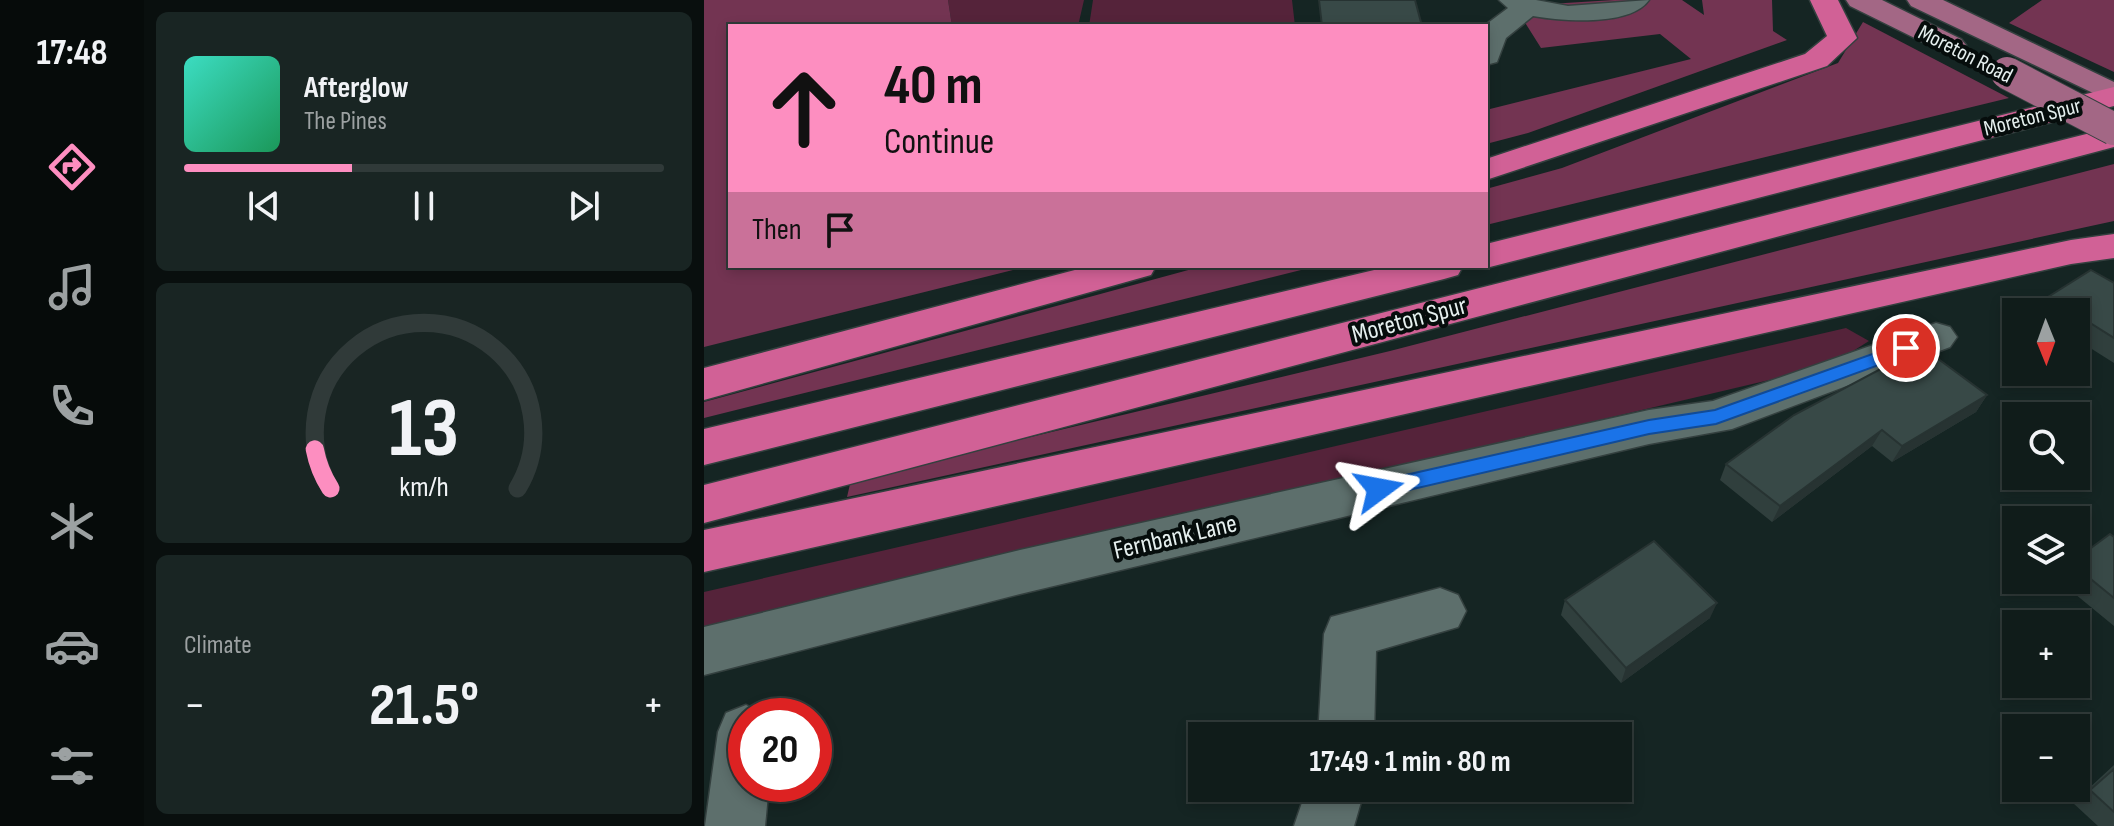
<!DOCTYPE html>
<meta charset="utf-8">
<style>
:root{--surface:#101c1a;--page:#192523;--text:#f1f3f6;--muted:#9ca1a2;--line:#303a39;--accent:#fd8ec0}
body{margin:0;font-family:"Sofia Sans Condensed",sans-serif;background:var(--page);color:var(--text);height:100vh;display:flex;flex-direction:column;font-size:30px;white-space:nowrap}
*{box-sizing:border-box;margin:0}
p{font-size:26px;color:var(--muted)}
.icon{flex:none;width:44px;height:44px;fill:none;stroke:currentColor;stroke-width:2;stroke-linecap:round;stroke-linejoin:round}
.map{position:relative;flex:1;overflow:hidden}
.side{display:flex;flex-direction:column;gap:12px;padding:12px;background:#090f0e;width:560px}
.side>*{flex:none}
.top-card{position:absolute;left:24px;top:24px;width:760px;height:244px;border-radius:0px;box-shadow:0 4px 12px #0003,0 0 0 2px var(--line);background:#fd8ec0;color:#111;overflow:hidden}
.needle{width:52px;rotate:179deg}
.fabs{position:absolute;left:1298px;top:298px;display:grid;gap:16px}
.fabs a{display:grid;place-items:center;width:88px;height:88px;border-radius:0px;background:var(--surface);box-shadow:0 4px 12px #0003,0 0 0 2px var(--line);font-size:40px}
.speed{position:absolute;left:24px;top:698px;display:flex;gap:16px;font-size:40px;font-weight:700;text-align:center}
.speed>*{display:grid;place-content:center;width:104px;height:104px;border-radius:50%;background:var(--surface);box-shadow:0 4px 12px #0003,0 0 0 2px var(--line);line-height:1}
.speed .limit{border:12px solid #d22;background:#fff;color:#111}
.pin{position:absolute;display:grid;place-items:center;width:68px;height:68px;color:#fff;margin:-34px;border:4px solid #fff;border-radius:50%;box-shadow:0 2px 8px #0007}
.me{position:absolute;width:88px;margin:-44px;rotate:77deg;stroke-linejoin:round;filter:drop-shadow(0 0 6px #0008)}
.turn{display:flex;align-items:center;gap:28px;height:168px;padding:0 24px;font-size:36px}
.turn .icon{width:104px;height:104px;stroke-width:2.5}
.turn b{display:block;font-size:56px;line-height:68px}
.then{display:flex;align-items:center;height:76px;padding:0 24px;background:#0003;gap:16px;font-size:30px}
.big{font-size:60px;font-weight:700;line-height:1.1}
.side .widget{flex:1;display:flex;flex-direction:column;justify-content:center;gap:12px;min-width:0;padding:0 28px;border-radius:12px;background:var(--page)}
.side .dial{align-items:center;gap:0}
.dial svg{height:208px;overflow:visible;fill:none;stroke:var(--line);stroke-width:7;stroke-linecap:round;text-anchor:middle}
.dial text{fill:var(--text);stroke:none}
.song{display:flex;align-items:center;gap:24px}
.cover{width:96px;height:96px;border-radius:12px;background:linear-gradient(135deg,hsl(170 70% 55%),hsl(150 70% 35%))}
.played{height:8px;border-radius:4px;background:linear-gradient(90deg,var(--accent) 35%,var(--line) 35%)}
.keys{display:flex;justify-content:space-around;direction:ltr}
.heat{display:flex;justify-content:space-between;align-items:center;font-size:44px;direction:ltr}
.trip{position:absolute;left:484px;top:722px;width:444px;height:80px;border-radius:0px;background:var(--surface);box-shadow:0 4px 12px #0003,0 0 0 2px var(--line);font-weight:700;line-height:80px;text-align:center}
main{display:flex;flex:1;min-height:0}
.menu{display:flex;flex-direction:column;width:144px;justify-content:space-around;align-items:center;background:#060b0a;color:var(--muted)}
.menu .icon{width:56px;height:56px}
.menu .current{color:var(--accent)}
.menu b{font-size:36px;color:var(--text)}
.map>svg:first-child{display:block}
.green{fill:#55233a}
.forest{fill:#733452}
.lines{fill:none;stroke-linecap:round;stroke-linejoin:round}
.minor-casing{stroke:#34403f;stroke-width:3}
.major-casing{stroke:#34403f;stroke-width:3}
.highway-casing{stroke:#34403f;stroke-width:3}
.minor{fill:#5d6f6c;fill-rule:evenodd}
.major{fill:#a36785;fill-rule:evenodd}
.highway{fill:#d16196;fill-rule:evenodd}
.major-bridge-casing{stroke:#34403f;stroke-width:34;stroke-linecap:butt}
.major-bridge{stroke:#a36785;stroke-width:32}
.wall{fill:#303f3d}
.shaded-wall{fill:#273332}
.building{fill:#384947;stroke:#273332;stroke-width:2}
.route{fill:#1a73e8;stroke:#114b97;stroke-width:2}
.labels{text-anchor:middle;stroke-width:8;stroke-linejoin:round;paint-order:stroke}
.far-street-label{font-size:22px;fill:#e6f0ef;stroke:#060d0c}
.street-label{font-size:26px;fill:#e6f0ef;stroke:#060d0c}
</style>
<main>
<nav class="menu">
<b>17:48</b>
<svg class="icon current" aria-label="directions" viewBox="0 0 24 24"><path d="M12 3l9 9-9 9-9-9zM9 14v-3h6M13 9l2 2-2 2"/></svg>
<svg class="icon" aria-label="music" viewBox="0 0 24 24"><path d="M9 18V5l10-2v13"/><circle cx="6" cy="18" r="3"/><circle cx="16" cy="16" r="3"/></svg>
<svg class="icon" aria-label="phone" viewBox="0 0 24 24"><path d="M5 4h4l2 5-3 2q2 4 5 5l2-3 5 2v4C11 20 4 13 5 4z"/></svg>
<svg class="icon" aria-label="climate" viewBox="0 0 24 24"><path d="M12 3v18M4 7l16 10M4 17L20 7"/></svg>
<svg class="icon" aria-label="car" viewBox="0 0 24 24"><path d="M5 17H2v-5l4-1 3-4h7l3 4 3 1v5h-3M9 17h6M6 11h13"/><circle cx="7" cy="17" r="2"/><circle cx="17" cy="17" r="2"/></svg>
<svg class="icon" aria-label="filters" viewBox="0 0 24 24"><path d="M4 7h16M4 17h16"/><circle cx="9" cy="7" r="2"/><circle cx="15" cy="17" r="2"/></svg>
</nav>
<section class="side">
<div class="widget">
<div class="song"><i class="cover"></i><div><b>Afterglow</b><p>The Pines</p></div></div>
<div class="played"></div>
<div class="keys"><svg class="icon" aria-label="previous" viewBox="0 0 24 24"><path d="M18 5L8 12l10 7zM5 5v14"/></svg><svg class="icon" aria-label="pause" viewBox="0 0 24 24"><path d="M8 5v14M16 5v14"/></svg><svg class="icon" aria-label="next" viewBox="0 0 24 24"><path d="M6 5l10 7-10 7zM19 5v14"/></svg></div>
</div>
<div class="widget dial"><svg viewBox="0 0 100 80">
<path d="M14 69A42 42 0 1 1 86 69"/>
<path d="M14 69A42 42 0 0 1 8 54" stroke="#fd8ec0"/>
<text x="50" y="56" font-size="32" font-weight="700">13</text>
<text x="50" y="72" font-size="11">km/h</text>
</svg></div>
<div class="widget"><p>Climate</p>
<div class="heat"><a>−</a><b class="big">21.5°</b><a>+</a></div>
</div>
</section>
<div class="map">
<svg width="1410" height="826" viewBox="0 0 1410 826">
<rect width="100%" height="100%" fill="#152523"/>
<!-- green -->
<path class="green" d="M244 0H380L374 26H248Z
M389 0H588L591 26H385Z
M1142 328 1165 341 1125 366 0 631V592Z"/>
<!-- forest -->
<path class="forest" d="M0 0H244L248 26H26V266H325L0 347Z
M910 0H978L1000 15 998 0H1068L1069 31 1083 40 824 133 782 144V110L987 59 956 34 837 48 820 21 845 4Z
M1338 0H1410V72L1305 23Z
M1159 22 1305 98 782 225V189L858 168 1134 63Z
M1410 164V221L143 497 147 480 686 351Z
M499 266H613L0 418V402Z"/>
<g class="lines">
<defs>
<path id="minor" d="M795 0H832L864 6 945 0C926 27 858 21 829 16L802 38 793 62 782 65 780 26 804 8Z
M1232 323 1246 327 1253 337 1246 347 1028 429 945 444 316 594 0 675V627L316 550 945 410 1009 401Z
M736 588 754 595 762 611 754 627 672 651 670 736H614L620 634 627 617Z
M42 705 63 716H42V784H65L61 826H1L14 732 22 713Z
M603 788H661L650 826H590Z"/>
<path id="major" d="M1142 0H1178L1257 39 1262 45 1257 51H1237L1146 6Z
M1203 0H1239L1410 82V103L1207 6Z"/>
<path id="highway" d="M1106 0H1134L1153 38 1123 66 782 180V159L1101 54 1123 36Z
M1410 87V106L782 268 774 266H782V244Z
M1410 127V147L0 523V485Z
M1410 234V258L1367 264 0 572V530L1367 240Z
M386 266H452L447 275 0 400V368Z
M687 266H759L754 275 740 279 0 465V429Z"/>
</defs>
<!-- minor casing -->
<use href="#minor" class="minor-casing"/>
<!-- major casing -->
<use href="#major" class="major-casing"/>
<!-- highway casing -->
<use href="#highway" class="highway-casing"/>
<!-- minor -->
<use href="#minor" class="minor"/>
<!-- major -->
<use href="#major" class="major"/>
<!-- highway -->
<use href="#highway" class="highway"/>
<defs>
<path id="major-bridge" d="M1303 73 1410 129"/>
</defs>
<!-- major-bridge casing -->
<use href="#major-bridge" class="major-bridge-casing"/>
<!-- major-bridge -->
<use href="#major-bridge" class="major-bridge"/>
</g>
<!-- wall -->
<path class="wall" d="M1410 283V363L1372 339V312H1334L1344 297Z
M1283 395 1272 412 1188 462 1168 446 1068 522 1016 480 1022 464Z
M1410 537V626L1354 580H1372V559Z
M861 600 1006 618 917 683 857 615Z
M1410 765V826H1394L1369 803Z"/>
<!-- shaded-wall -->
<path class="shaded-wall" d="M1283 395 1272 412 1188 462 1198 446Z
M1178 430 1168 446 1068 522 1076 506Z
M1013 603 1006 618 917 683 922 668Z"/>
<!-- building -->
<path class="building" d="M615 0H711L718 26H618Z
M1387 270 1410 283V338L1372 314V312H1368L1344 297Z
M1218 347 1283 395 1198 446 1178 430 1076 506 1022 464 1090 415Z
M1406 534 1410 537V598L1372 567V559Z
M950 541 1013 603 922 668 861 600Z
M1410 769V812L1386 790Z"/>
<!-- route -->
<path class="route" d="M1202 342 1211 348 1208 353 1012 424 945 434 675 497 665 489 675 481 945 420 1011 410Z"/>
<g class="labels">
<!-- far-street labels -->
<g class="far-street-label">
<text transform="translate(1262 53) rotate(27)" y="8">Moreton Road</text>
<text transform="translate(1328 116) rotate(-14)" y="8">Moreton Spur</text>
</g>
<!-- street labels -->
<g class="street-label">
<text transform="translate(705 319) rotate(-15)" y="9">Moreton Spur</text>
<text transform="translate(471 536) rotate(-13)" y="9">Fernbank Lane</text>
</g>
</g>
</svg>
<div class="fabs">
<a><svg class="needle" viewBox="-14 -14 28 28"><path d="M0-13l5 13h-10z" fill="#e53935"/><path d="M0 13l5-13h-10z" fill="#9ca1a2"/></svg></a>
<a><svg class="icon" aria-label="search" viewBox="0 0 24 24"><circle cx="10" cy="10" r="6"/><path d="M15 15l6 6"/></svg></a>
<a><svg class="icon" aria-label="layers" viewBox="0 0 24 24"><path d="M12 4l9 5-9 5-9-5zM3 14l9 5 9-5"/></svg></a>
<a>+</a>
<a>−</a>
</div>
<div class="speed"><div class="limit">20</div></div>
<div class="pin" style="left:1202px;top:348px;background:#d93025"><svg class="icon" aria-label="arrive" viewBox="0 0 24 24"><path d="M6 21V4h12l-3 4 3 4H6"/></svg></div>
<svg class="me" style="left:675px;top:489px" viewBox="-20 -20 40 40"><path d="M0-17L14 15 0 8-14 15z" fill="#1a73e8" stroke="#fff" stroke-width="4"/></svg>
<div class="trip">17:49 · 1 min · 80 m</div>
<div class="top-card">
<div class="turn"><svg class="icon" aria-label="ahead" viewBox="0 0 24 24"><path d="M12 20V5M6 11l6-6 6 6"/></svg><div><b>40 m</b>Continue</div></div>
<div class="then">Then<svg class="icon" aria-label="arrive" viewBox="0 0 24 24"><path d="M6 21V4h12l-3 4 3 4H6"/></svg></div>
</div>
</div>
</main>
